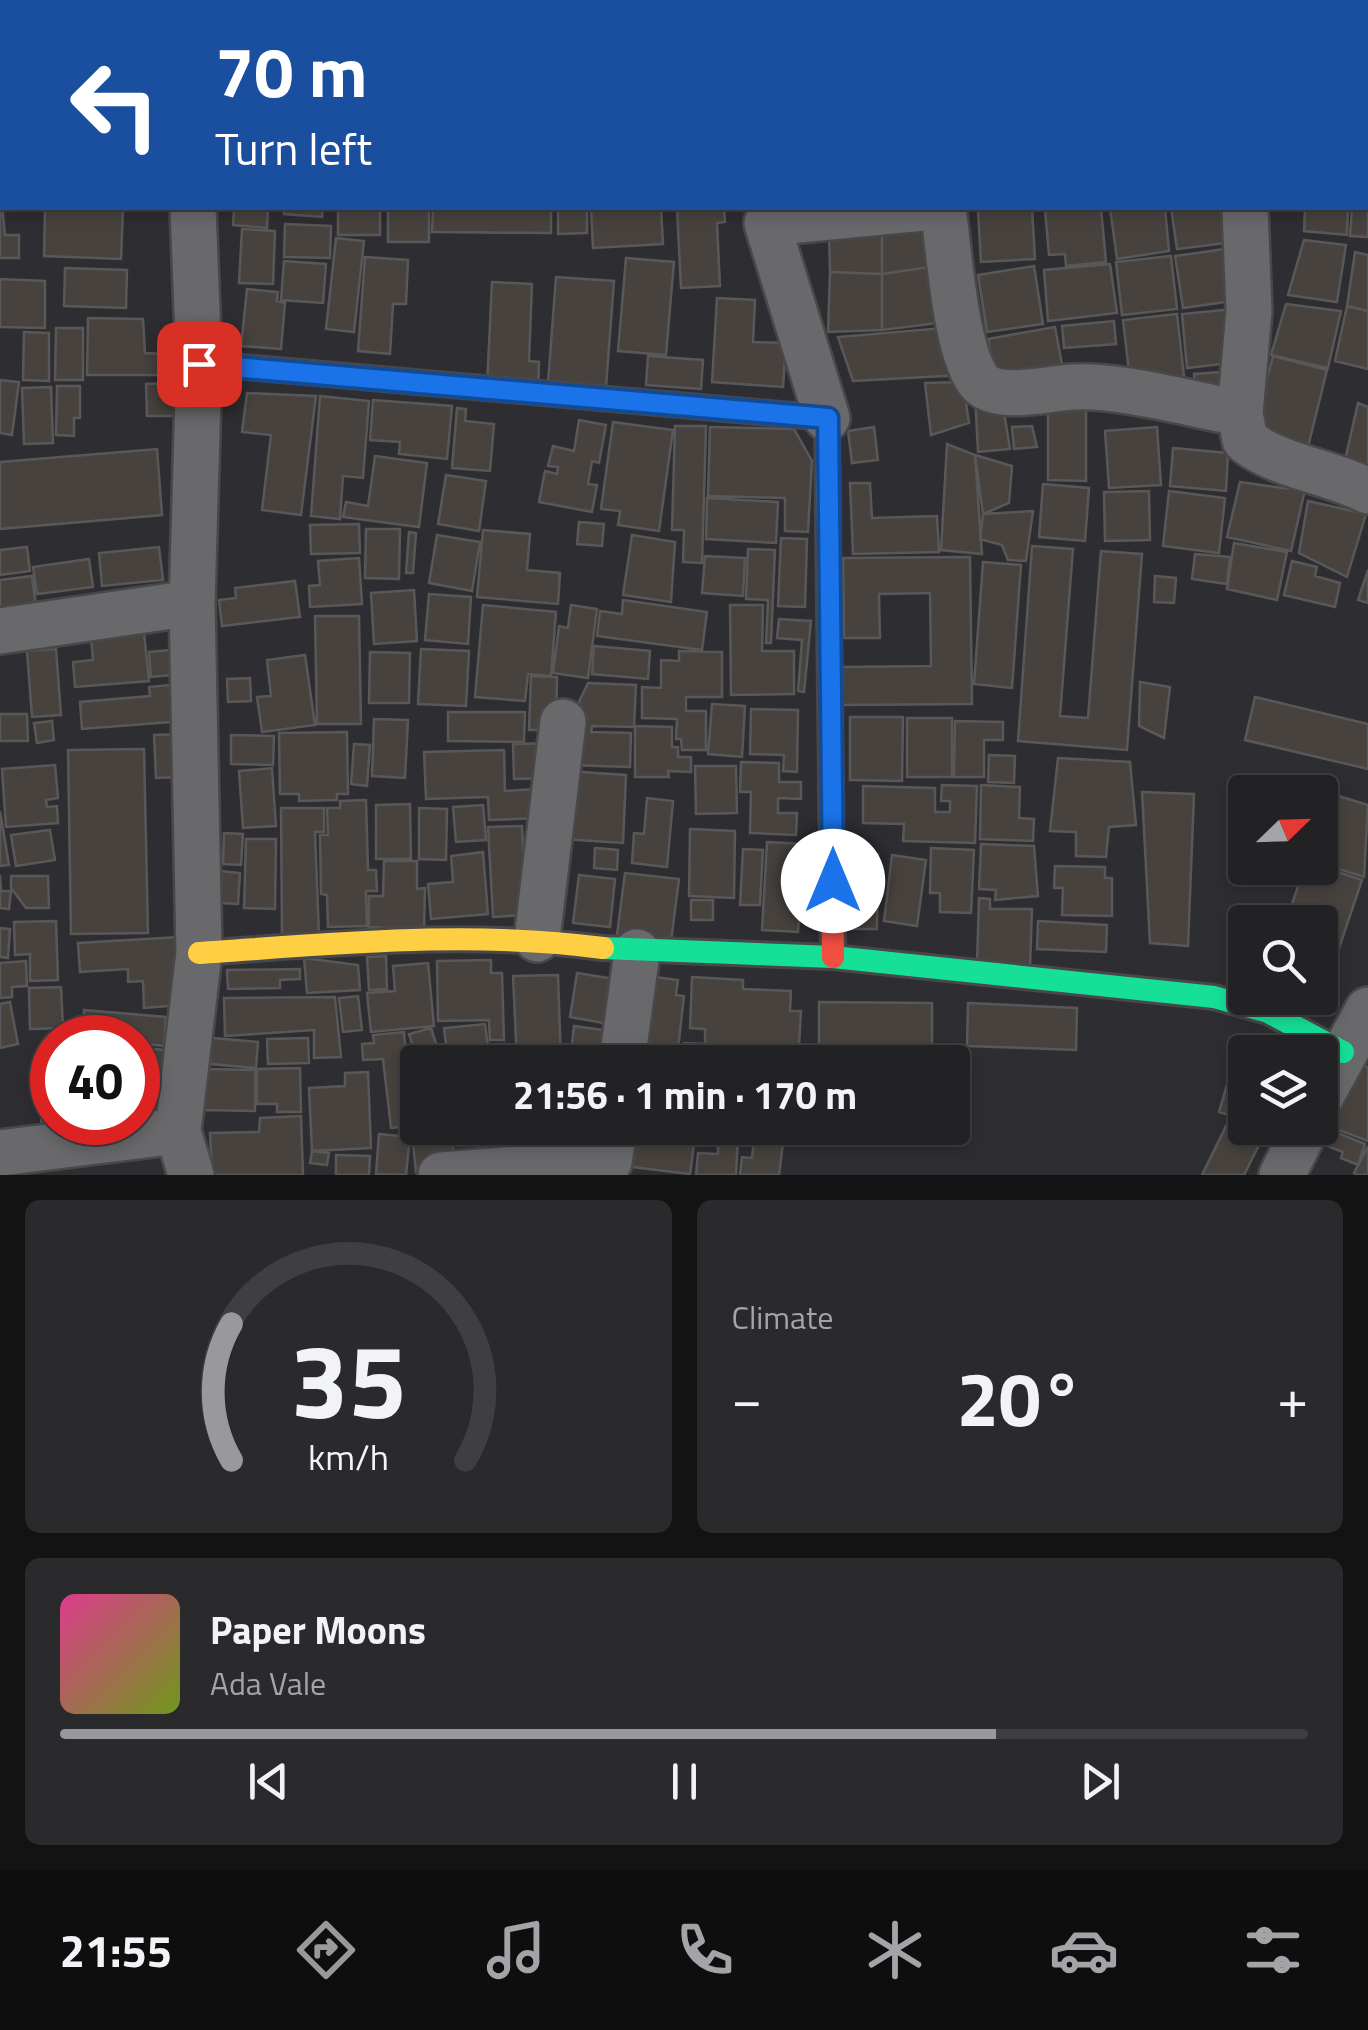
<!DOCTYPE html>
<meta charset="utf-8">
<style>
:root{--surface:#222225;--page:#2a2a2d;--text:#f1f3f6;--muted:#a2a4a7;--line:#3f3f42;--accent:#99999c}
body{margin:0;font-family:"Titillium Web",sans-serif;background:var(--page);color:var(--text);height:100vh;display:flex;flex-direction:column;font-size:38px;white-space:nowrap}
*{box-sizing:border-box;margin:0}
p{font-size:32px;color:var(--muted)}
.icon{flex:none;width:55px;height:55px;fill:none;stroke:currentColor;stroke-width:2;stroke-linecap:round;stroke-linejoin:round}
.map{position:relative;height:1175px;overflow:hidden}
.side{display:flex;flex-direction:column;gap:25px;padding:25px;background:#131314;flex:1}
.side>*{flex:none}
.banner{position:absolute;left:0px;top:0px;width:1370px;height:210px;box-shadow:0 5px 15px #0003,0 0 0 2px var(--line);background:#1a4fa0;color:#fff;overflow:hidden}
.needle{width:65px;rotate:67deg}
.controls{position:absolute;left:1228px;top:775px;display:grid;gap:20px}
.controls a{display:grid;place-items:center;width:110px;height:110px;border-radius:10px;background:var(--surface);box-shadow:0 5px 15px #0003,0 0 0 2px var(--line);font-size:50px}
.speed{position:absolute;left:30px;top:1015px;display:flex;gap:20px;font-size:50px;font-weight:700;text-align:center}
.speed>*{display:grid;place-content:center;width:130px;height:130px;border-radius:50%;background:var(--surface);box-shadow:0 5px 15px #0003,0 0 0 2px var(--line);line-height:1}
.speed .limit{border:15px solid #d22;background:#fff;color:#111}
.pin{position:absolute;display:grid;place-items:center;width:85px;height:85px;color:#fff;margin:-42px;border-radius:20px;box-shadow:0 5px 15px #0006}
.me{position:absolute;width:110px;margin:-55px;rotate:0deg;stroke-linejoin:round;filter:drop-shadow(0 0 8px #0008)}
.turn{display:flex;align-items:center;gap:35px;height:210px;padding:0 50px;font-size:45px}
.turn .icon{width:130px;height:130px;stroke-width:2.5}
.turn b{display:block;font-size:70px;line-height:85px}
.big{font-size:75px;font-weight:700;line-height:1.1}
.side .tile{flex:1;display:flex;flex-direction:column;justify-content:center;gap:15px;min-width:0;padding:0 35px;border-radius:15px;background:var(--page)}
.side .dial{align-items:center;gap:0}
.dial svg{height:260px;overflow:visible;fill:none;stroke:var(--line);stroke-width:7;stroke-linecap:round;text-anchor:middle}
.dial text{fill:var(--text);stroke:none}
.song{display:flex;align-items:center;gap:30px}
.cover{width:120px;height:120px;border-radius:15px;background:linear-gradient(135deg,hsl(330 70% 55%),hsl(80 70% 35%))}
.played{height:10px;border-radius:5px;background:linear-gradient(90deg,var(--accent) 75%,var(--line) 75%)}
.keys{display:flex;justify-content:space-around;direction:ltr}
.heat{display:flex;justify-content:space-between;align-items:center;font-size:55px;direction:ltr}
.side .tiles{flex:1;display:grid;gap:25px;grid-template-columns:1fr 1fr}
.tile:last-child{grid-column:span 2}
.trip{position:absolute;left:400px;top:1045px;width:570px;height:100px;border-radius:10px;background:var(--surface);box-shadow:0 5px 15px #0003,0 0 0 2px var(--line);font-weight:700;line-height:100px;text-align:center}
.menu{display:flex;height:160px;justify-content:space-around;align-items:center;background:#0e0e0f;color:var(--muted)}
.menu .icon{width:70px;height:70px}
.menu .selected{color:var(--accent)}
.menu b{font-size:45px;color:var(--text)}
.map>svg:first-child{display:block}
.building{fill:#47423e;stroke:#595859;stroke-width:2.5}
.lines{fill:none;stroke-linecap:round;stroke-linejoin:round}
.street-casing{stroke:#48484a;stroke-width:50}
.fast-casing{stroke:#48484a;stroke-width:28}
.slow-casing{stroke:#48484a;stroke-width:28}
.jam-casing{stroke:#48484a;stroke-width:28}
.street{stroke:#69686b;stroke-width:45}
.fast{stroke:#16e098;stroke-width:22}
.slow{stroke:#ffcf43;stroke-width:22}
.jam{stroke:#f24e42;stroke-width:22}
.route-casing{stroke:#114b97;stroke-width:25}
.route{stroke:#1a73e8;stroke-width:18}
</style>
<div class="map">
<svg width="1368" height="1175" viewBox="0 0 1368 1175">
<rect width="100%" height="100%" fill="#2e2d31"/>
<!-- building -->
<path class="building" d="M912 0H950V2H912Z
M961 0H1003V2H961Z
M1368 174V237L1350 236 1352 208H1368Z
M0 184 5 235H19V258H0Z
M45 208H123L121 259 44 256Z
M234 208H268L267 228 233 225Z
M284 208H323L322 217 284 214Z
M338 208H380V235H338Z
M388 208H429V242H388Z
M433 208H551V233L432 232Z
M558 208H587V233L558 234Z
M591 208H661L663 244 593 248Z
M677 208H724L725 222 717 223 720 286 681 288Z
M1032 208 1035 259 981 262 978 211Z
M1101 208 1106 262 1066 266 1065 254 1049 255 1045 210Z
M1110 208H1165L1169 251 1117 259Z
M1171 208H1221L1226 243 1177 249Z
M1305 208H1348L1347 235 1304 231Z
M941 221 937 266 882 274V222Z
M882 222V274L830 272 829 230Z
M285 224 331 226 330 258 284 257Z
M242 229 275 231 273 284 239 283Z
M336 238 364 241 354 332 326 329Z
M1304 240 1346 245 1337 302 1288 295Z
M1225 249 1233 301 1183 308 1175 256Z
M1355 252 1368 255V311L1347 306Z
M1171 256 1177 309 1122 315 1116 262Z
M365 257 408 260 406 304H393L390 354 358 351Z
M626 258 674 262 666 355 618 351Z
M284 261 326 264 323 303 281 300Z
M1110 264 1117 313 1048 321 1044 270Z
M937 266 938 323 882 330V274Z
M1034 266 1043 324 987 332 978 275Z
M65 268 127 270 126 308 64 306Z
M830 272 882 274V330L828 332Z
M556 277 614 281 606 387 548 383Z
M0 279 45 281V328L0 327Z
M492 282 532 284 529 361 539 362 538 389 487 386Z
M247 289 278 292 277 301 285 303 281 349 241 346Z
M717 298 755 300 753 342 786 343 783 387 712 382Z
M1286 304 1341 311 1328 368 1271 355Z
M1347 306 1368 311V369L1335 361Z
M1233 309 1239 362 1187 368 1182 314Z
M1177 314 1184 376 1130 381 1123 320Z
M88 318 143 319 145 353 185 355 184 375H87Z
M1114 321 1116 344 1064 348 1062 326Z
M955 327 962 375 853 381 838 337Z
M1055 327 1064 375 997 387 988 339Z
M56 328H83V380H55Z
M24 332 49 333V381L23 380Z
M648 356 703 360 701 389 646 385Z
M1273 356 1327 370 1307 451 1252 436Z
M1235 371 1237 398 1196 400 1194 374Z
M0 380 19 382 12 435 0 433Z
M963 382 969 423 931 435 925 383Z
M176 383V416H147L146 384Z
M57 386H80V418H74V436L56 435Z
M51 387 53 443 24 444 22 388Z
M247 393 316 396 301 515 262 510 271 435 242 432Z
M1001 394 1010 449 978 452 975 395Z
M320 396 369 401 363 478 343 476 340 519 311 516Z
M373 400 452 406 447 459 399 454 400 442 370 440Z
M1358 403 1368 407V470L1345 460Z
M1048 404H1086V481L1048 480Z
M457 408 466 409 465 421 494 424 490 471 452 468Z
M579 420 606 425 599 463 592 461 588 484 597 485 592 512 539 502 545 471 557 474 558 467 548 466 553 446 574 451Z
M613 422 673 430 659 531 618 525 620 511 601 509Z
M675 426H706L702 563 683 562 684 530H672Z
M1032 426 1037 447 1014 449 1012 427Z
M710 427 794 429 812 461 808 532 785 531V498L708 496Z
M874 427 878 460 852 463 848 431Z
M1157 427 1161 485 1109 488 1105 431Z
M947 444 975 455 982 554 941 550Z
M1173 448 1228 453 1226 491 1170 486Z
M157 449 162 515 0 529V462Z
M975 455 1012 466 1009 503 983 514Z
M375 456 427 463 419 527 343 517 346 502 368 506Z
M446 475 486 481 479 531 438 524Z
M1293 481H1307L1291 551 1227 537 1240 482 1289 489Z
M850 483H870L872 518 937 516 939 552 853 554Z
M1043 484 1089 488 1085 541 1039 537Z
M1149 491 1150 540 1105 541 1104 492Z
M1169 491 1225 498 1219 553 1163 546Z
M707 498 778 502 776 543 706 539Z
M1308 501 1366 514 1347 577 1299 553Z
M1033 511 1026 561 1008 560 1002 545 980 539 983 514Z
M579 522 604 524 602 546 577 544Z
M359 524 360 553 311 554 310 525Z
M366 529H400L399 579 365 578Z
M483 530 530 534 527 570 560 573 558 604 477 597Z
M409 532 416 533 413 573H406Z
M437 535 480 542 472 591 429 583Z
M632 535 675 542 671 602 623 595Z
M781 538 807 539 805 607 778 606Z
M1234 543 1287 552 1277 600 1227 589Z
M1032 546 1073 549 1060 716 1088 718 1101 551 1142 554 1127 750 1018 741Z
M27 547 30 571 0 575V550Z
M159 547 163 580 102 586 99 553Z
M748 549 775 550 771 643H766L768 600 746 599Z
M1195 554 1230 557 1227 584 1192 579Z
M705 556 745 558 743 596 702 593Z
M970 557 972 704 843 705 842 667 931 666 930 593 879 594 880 638H844L843 558Z
M359 558 362 604 310 607 309 586 320 585 318 561Z
M89 559 93 587 37 594 33 567Z
M1292 561 1317 567 1315 576 1340 583 1335 607 1284 595Z
M983 562 1021 565 1012 688 974 684Z
M1368 570V603L1358 600Z
M32 576 37 614 0 619V580Z
M1155 576 1176 578 1174 603 1154 602Z
M295 581 300 617 222 626 219 600 236 598 235 588Z
M414 590 417 641 374 644 371 593Z
M429 594 471 597 468 644 425 640Z
M623 600 707 612 702 650 597 636 600 611 622 614Z
M483 605 556 612 551 676 528 674 525 701 475 697Z
M571 605 597 609 588 678 553 673 559 626 568 628Z
M730 605H763L762 651H794V694L731 695Z
M315 616H359L361 724H317Z
M779 619 811 621 804 692 798 691 802 640 777 638Z
M143 623 149 681 75 687 73 662 93 660 90 627Z
M594 646 650 651 648 679 592 674Z
M56 649 61 715 32 717 27 651Z
M181 649 184 674 151 677 149 652Z
M421 649 469 651 466 706 418 704Z
M679 651 722 652V697H686V711H706V750H682L681 739H676L677 719 642 718V687L661 688V660L679 661Z
M370 652 410 653 409 703H369Z
M305 655 315 725 262 732 257 697 271 696 267 660Z
M531 676 557 677 556 730H529Z
M250 678 251 701 228 702 227 679Z
M1140 682 1170 687 1164 738 1139 726Z
M588 683 636 685 634 727 592 726 591 732 631 733 630 767 566 765 568 725Z
M179 684 183 721 82 729 80 702 150 696 149 687Z
M1255 697 1368 724V769L1245 740Z
M712 704 745 706 742 757 708 754Z
M751 709 798 710 797 772 783 771 784 755 750 754Z
M448 712H525L524 742 448 741Z
M0 714H27L28 741H0Z
M850 717H903L902 781 850 780Z
M907 718H952V777H907Z
M374 719 408 720 405 778 372 776Z
M52 721 54 740 37 743 34 723Z
M955 721 1003 722V740H984V777H954Z
M635 726 672 727V747H678V757H691V772L668 771 669 777H635Z
M347 732 348 794H337V800L299 801V794H280L279 733Z
M183 734 184 777 156 778 154 735Z
M231 735 274 736 273 765 231 764Z
M550 743 551 778 514 779 513 744Z
M354 744 370 745 367 786 351 784Z
M144 749 148 933 71 934 68 750Z
M504 750 505 791 537 789 539 818 489 820 488 797 426 799 424 752Z
M989 755 1015 756 1014 783 988 782Z
M1058 758 1130 762 1136 825 1109 827 1106 857 1076 856V832L1050 831Z
M741 762 779 763V782H801V799L778 798V813H797L796 835 750 833 751 792H740Z
M55 765 58 798 46 800 47 807 57 806 58 823 6 827 2 769Z
M695 766H736L737 813 696 814Z
M272 768 276 826 243 828 239 771Z
M566 771 626 775 623 843 562 839Z
M942 785 977 786 975 843 903 841 904 824 863 823V786L935 788V812H950V801H941Z
M981 785 1020 787 1019 818 1034 819 1033 841 980 839Z
M1142 792 1194 794 1188 946 1150 943Z
M1332 794 1368 805 1364 877 1320 863V834Z
M647 798 673 801 667 867 632 863 634 833 644 834Z
M366 800 368 870H376L377 891H366L367 926 328 927 327 895 321 894 320 835H328L327 808H340V801Z
M410 804 411 859H376V805Z
M483 805 486 840 456 842 453 807Z
M281 808H324V832H315L319 935H282Z
M419 808 447 809 446 860 419 859Z
M0 811 9 865 0 866Z
M522 826 526 915 493 917 488 827Z
M690 829 735 831 734 898 689 896Z
M50 830 55 860 16 866 11 835Z
M224 833 243 834 241 865 223 864Z
M246 839H276L275 909 244 908Z
M767 842 804 844 798 932 762 930Z
M981 844 1034 846 1038 896 995 900 996 890 979 889Z
M595 848 618 850 617 870 594 868Z
M931 848 974 850 971 913 940 912V893H930Z
M743 849 763 850 760 905H740Z
M483 852 488 914 431 919 428 884 453 882 451 856Z
M851 854H878L877 929H849Z
M892 855 926 860 917 926 884 921Z
M384 861H417V889L425 888 424 930 369 927V896H383Z
M1055 866 1105 867V878H1112V916L1062 915 1063 888H1054Z
M1320 866 1362 880 1324 993 1320 992V922H1286L1304 868Z
M220 871 240 873 238 904 218 903Z
M625 873 679 879 671 942 617 935Z
M0 875 1 891H11L9 909 0 908Z
M579 875 615 879 610 927 573 923Z
M11 876H48L49 908H26L11 888Z
M979 898 990 899V909H1032L1030 966 977 964Z
M691 900H713V920H691Z
M56 921 58 980 30 981V954L15 955 14 922Z
M1038 921 1107 925 1106 952 1037 949Z
M0 928 10 929 8 958 0 957Z
M178 937 182 1005 144 1008 143 981 128 982V969L80 972 78 943Z
M386 956 387 989 369 990 367 957Z
M304 958 358 965 360 990 307 993Z
M491 960V973H502L504 1040H490L489 1020 438 1021 437 961Z
M26 961 27 986 12 987V997L0 998V963Z
M428 963 434 1026 371 1032 367 993 395 991 393 966Z
M300 969V979L280 980V988L228 989 227 970Z
M577 973 627 981 620 1026 570 1017Z
M558 975 561 1062H517L513 976Z
M647 976 678 980 676 995 684 996 677 1058 634 1053Z
M692 977 743 980V989L791 991 790 1011H801L798 1062H683L684 1043 705 1044V1029L690 1028Z
M61 987 63 1028 30 1029 29 988Z
M358 996 362 1030 343 1032 339 998Z
M335 997 341 1057 314 1058V1030L225 1036 224 998Z
M10 1002 18 1044 0 1048V1004Z
M819 1002 932 1003V1051H819Z
M968 1003 1077 1008 1076 1050 967 1046Z
M84 1010 166 1017 164 1046 138 1043V1038H82Z
M485 1024 488 1046 504 1044 506 1062H448L444 1028Z
M574 1026 611 1031 608 1062H570Z
M431 1028 442 1062H418L409 1034Z
M73 1030 74 1038H52V1071L45 1037Z
M404 1032 406 1059 414 1058 418 1076V1128H451L455 1167 416 1172 411 1126 391 1128 383 1059 363 1060 362 1044 374 1043 373 1035Z
M212 1038 258 1042 256 1068 210 1064Z
M308 1038 309 1063 268 1064 267 1039Z
M1239 1044 1268 1052H1245V1120L1219 1112Z
M138 1048 166 1050 163 1077 138 1075Z
M1355 1062 1368 1067V1141L1331 1127Z
M300 1068 301 1112H277V1104H257V1069Z
M205 1069 255 1070V1111L204 1110Z
M368 1072 371 1148 312 1151 309 1088 345 1086V1073Z
M165 1092V1120L138 1121V1093Z
M52 1094V1122H85L42 1128 39 1095Z
M301 1116 303 1175H212L210 1133 259 1132 260 1118Z
M1226 1126 1260 1143 1244 1175H1202Z
M479 1128H532L533 1143 480 1144Z
M540 1128H592V1150H547L546 1142H540Z
M628 1128H656L654 1139 627 1135Z
M662 1128H696L690 1174 623 1166 625 1141 660 1145Z
M1328 1129 1365 1144 1358 1165 1341 1158 1343 1152 1322 1144Z
M379 1134 410 1137 406 1175 376 1174Z
M718 1134H738L736 1175H696L698 1153 718 1154Z
M754 1140 783 1143 779 1175H740L742 1157 752 1158Z
M1368 1146V1175H1358L1354 1173Z
M312 1151 329 1153 327 1165 310 1163Z
M336 1155 370 1156 369 1175H336Z"/>
<g class="lines">
<defs>
<path id="street" d="M1221 0V2
M215 2 216 0
M756 2V0
M0 70 2 71
M943 208C949 249 955 348 978 380 995 403 1048 388 1073 387 1124 385 1189 404 1240 413L1245 440C1278 467 1329 471 1368 491
M1240 413 1249 311 1245 208
M827 418 767 223 923 208
M0 631 192 603
M537 939 563 722
M622 1062 637 952
M1320 1098 1368 1010
M0 1153 178 1131
M191 1175 178 1131 199 953 192 603 199 363 193 208
M441 1175 609 1162 614 1128
M1282 1175 1306 1128"/>
<path id="fast" d="M603 948 833 957 1214 997 1268 1012 1343 1052"/>
<path id="slow" d="M199 363 827 418 828 523
M199 953C333 944 469 930 603 948"/>
<path id="jam" d="M828 523 833 957"/>
</defs>
<!-- street casing -->
<use href="#street" class="street-casing"/>
<!-- fast casing -->
<use href="#fast" class="fast-casing"/>
<!-- slow casing -->
<use href="#slow" class="slow-casing"/>
<!-- jam casing -->
<use href="#jam" class="jam-casing"/>
<!-- street -->
<use href="#street" class="street"/>
<!-- fast -->
<use href="#fast" class="fast"/>
<!-- slow -->
<use href="#slow" class="slow"/>
<!-- jam -->
<use href="#jam" class="jam"/>
</g>
<g class="lines">
<defs>
<path id="route" d="M199 364 828 418 833 881"/>
</defs>
<!-- route casing -->
<use href="#route" class="route-casing"/>
<!-- route -->
<use href="#route" class="route"/>
</g>
</svg>
<div class="controls">
<a><svg class="needle" viewBox="-14 -14 28 28"><path d="M0-13l5 13h-10z" fill="#e53935"/><path d="M0 13l5-13h-10z" fill="#a2a4a7"/></svg></a>
<a><svg class="icon" aria-label="search" viewBox="0 0 24 24"><circle cx="10" cy="10" r="6"/><path d="M15 15l6 6"/></svg></a>
<a><svg class="icon" aria-label="layers" viewBox="0 0 24 24"><path d="M12 4l9 5-9 5-9-5zM3 14l9 5 9-5"/></svg></a>
</div>
<div class="speed"><div class="limit">40</div></div>
<div class="pin" style="left:199px;top:364px;background:#d93025"><svg class="icon" aria-label="arrive" viewBox="0 0 24 24"><path d="M6 21V4h12l-3 4 3 4H6"/></svg></div>
<svg class="me" style="left:833px;top:881px" viewBox="-20 -20 40 40"><circle r="19" fill="#fff"/><path d="M0-13L10 11 0 6-10 11z" fill="#1a73e8"/></svg>
<div class="trip">21:56 · 1 min · 170 m</div>
<div class="banner">
<div class="turn"><svg class="icon" aria-label="left" viewBox="0 0 24 24"><path d="M17 20v-9H6M10 6l-5 5 5 5"/></svg><div><b>70 m</b>Turn left</div></div>
</div>
</div>
<section class="side">
<div class="tiles">
<div class="tile dial"><svg viewBox="0 0 100 80">
<path d="M14 69A42 42 0 1 1 86 69"/>
<path d="M14 69A42 42 0 0 1 14 27" stroke="#99999c"/>
<text x="50" y="56" font-size="32" font-weight="700">35</text>
<text x="50" y="72" font-size="11">km/h</text>
</svg></div>
<div class="tile"><p>Climate</p>
<div class="heat"><a>−</a><b class="big">20°</b><a>+</a></div>
</div>
<div class="tile">
<div class="song"><i class="cover"></i><div><b>Paper Moons</b><p>Ada Vale</p></div></div>
<div class="played"></div>
<div class="keys"><svg class="icon" aria-label="previous" viewBox="0 0 24 24"><path d="M18 5L8 12l10 7zM5 5v14"/></svg><svg class="icon" aria-label="pause" viewBox="0 0 24 24"><path d="M8 5v14M16 5v14"/></svg><svg class="icon" aria-label="next" viewBox="0 0 24 24"><path d="M6 5l10 7-10 7zM19 5v14"/></svg></div>
</div>
</div>
</section>
<nav class="menu">
<b>21:55</b>
<svg class="icon selected" aria-label="directions" viewBox="0 0 24 24"><path d="M12 3l9 9-9 9-9-9zM9 14v-3h6M13 9l2 2-2 2"/></svg>
<svg class="icon" aria-label="music" viewBox="0 0 24 24"><path d="M9 18V5l10-2v13"/><circle cx="6" cy="18" r="3"/><circle cx="16" cy="16" r="3"/></svg>
<svg class="icon" aria-label="phone" viewBox="0 0 24 24"><path d="M5 4h4l2 5-3 2q2 4 5 5l2-3 5 2v4C11 20 4 13 5 4z"/></svg>
<svg class="icon" aria-label="climate" viewBox="0 0 24 24"><path d="M12 3v18M4 7l16 10M4 17L20 7"/></svg>
<svg class="icon" aria-label="car" viewBox="0 0 24 24"><path d="M5 17H2v-5l4-1 3-4h7l3 4 3 1v5h-3M9 17h6M6 11h13"/><circle cx="7" cy="17" r="2"/><circle cx="17" cy="17" r="2"/></svg>
<svg class="icon" aria-label="filters" viewBox="0 0 24 24"><path d="M4 7h16M4 17h16"/><circle cx="9" cy="7" r="2"/><circle cx="15" cy="17" r="2"/></svg>
</nav>
